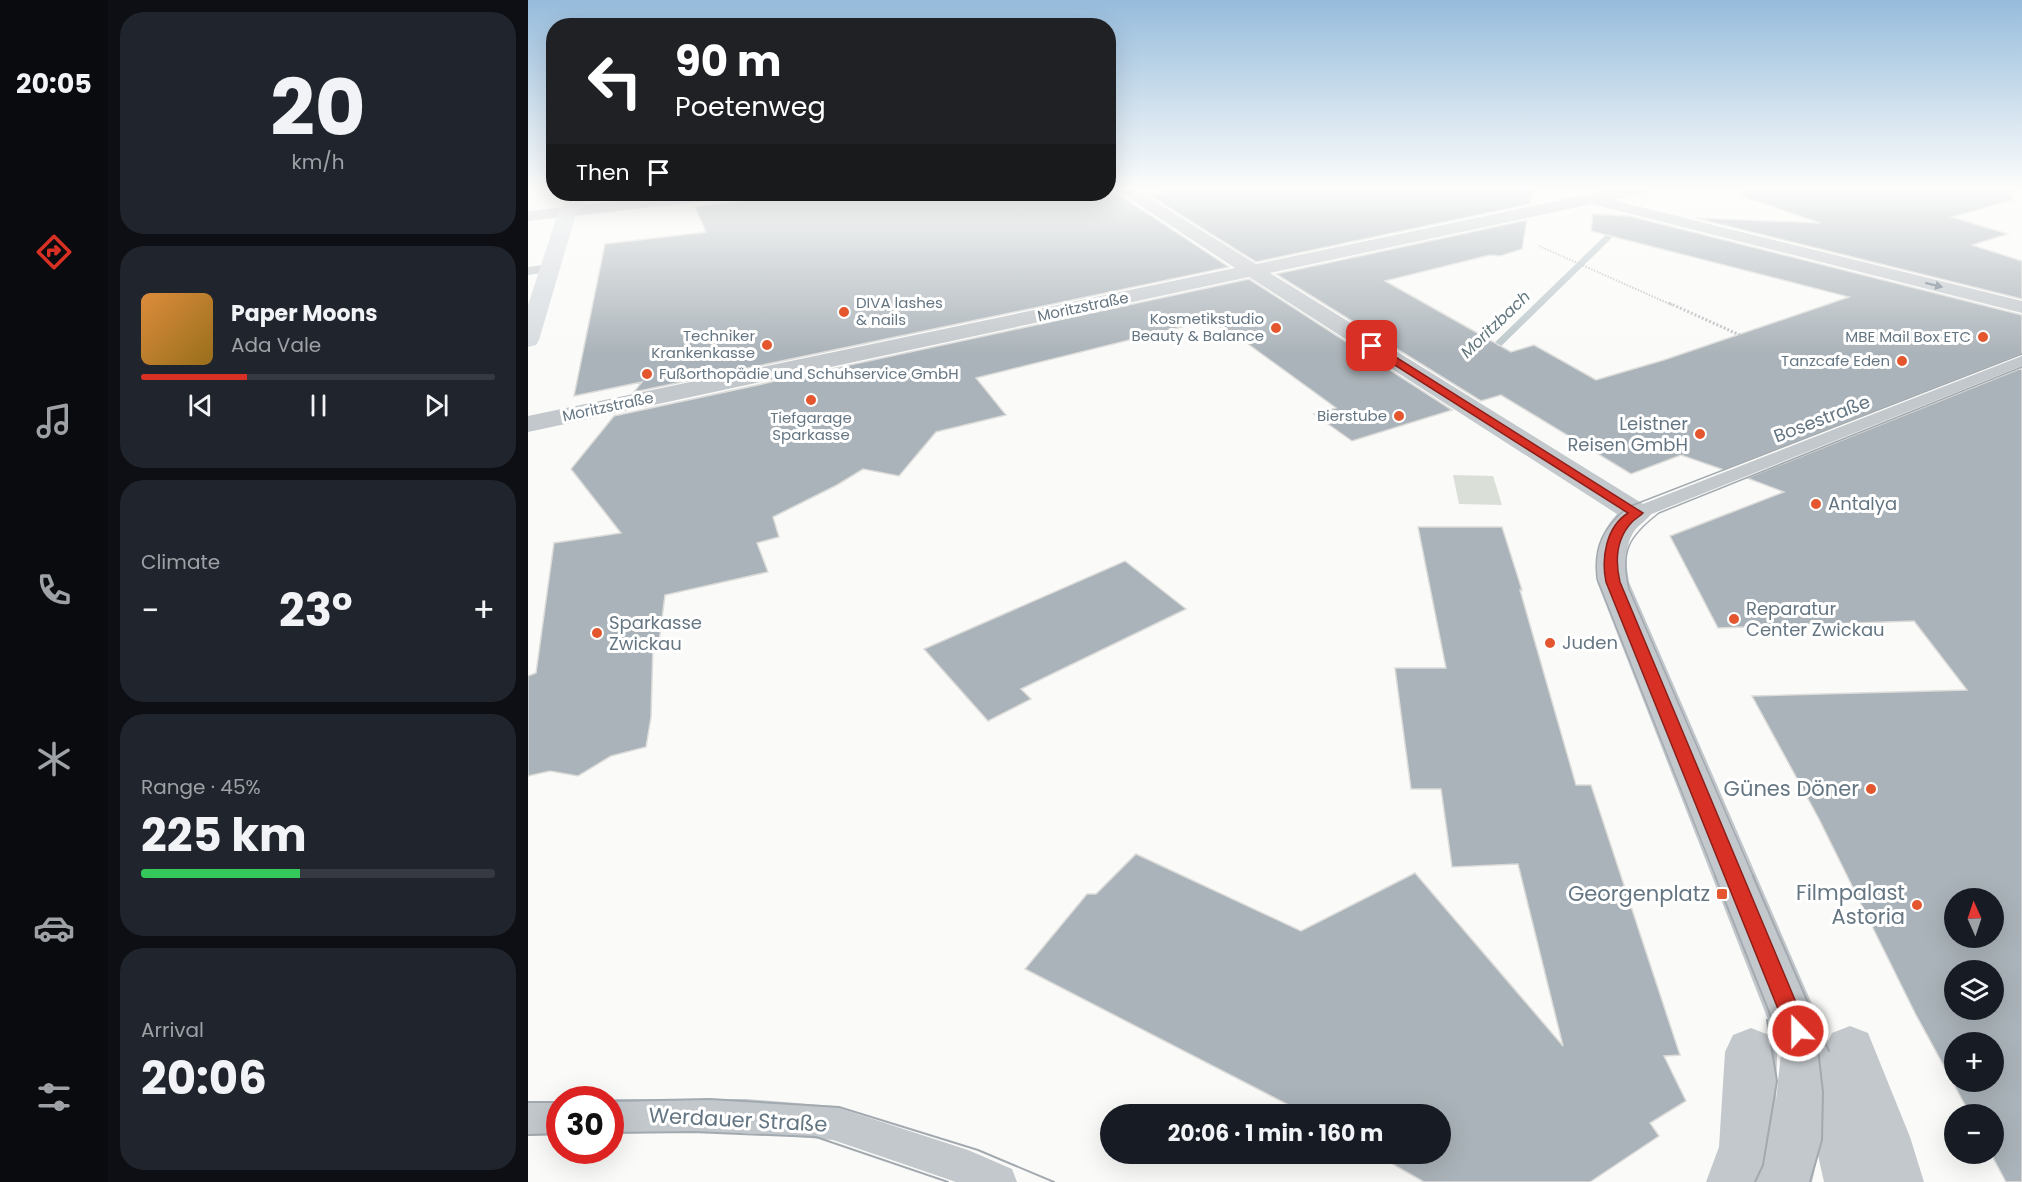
<!DOCTYPE html>
<meta charset="utf-8">
<style>
:root{--surface:#171b24;--page:#20242c;--text:#f1f3f6;--muted:#9ea1a6;--line:#363941;--accent:#d93025}
body{margin:0;font-family:Poppins,sans-serif;background:var(--page);color:var(--text);height:100vh;display:flex;flex-direction:column;font-size:22px;white-space:nowrap}
*{box-sizing:border-box;margin:0}
p{font-size:20px;color:var(--muted)}
.icon{flex:none;width:33px;height:33px;fill:none;stroke:currentColor;stroke-width:2;stroke-linecap:round;stroke-linejoin:round}
.map{position:relative;flex:1;overflow:hidden}
.drawer{display:flex;flex-direction:column;gap:12px;padding:12px;background:#0d0f14;width:420px}
.drawer>*{flex:none}
.guide{position:absolute;left:18px;top:18px;width:570px;height:183px;border-radius:24px;box-shadow:0 6px 24px #0002;background:#202124;color:#fff;overflow:hidden}
.needle{width:39px;rotate:357deg}
.buttons{position:absolute;left:1416px;top:888px;display:grid;gap:12px}
.buttons a{display:grid;place-items:center;width:60px;height:60px;border-radius:50%;background:var(--surface);box-shadow:0 6px 24px #0002;font-size:30px}
.speed{position:absolute;left:18px;top:1086px;display:flex;gap:12px;font-size:30px;font-weight:700;text-align:center}
.speed>*{display:grid;place-content:center;width:78px;height:78px;border-radius:50%;background:var(--surface);box-shadow:0 6px 24px #0002;line-height:1}
.speed .limit{border:9px solid #d22;background:#fff;color:#111}
.pin{position:absolute;display:grid;place-items:center;width:51px;height:51px;color:#fff;margin:-26px;border-radius:12px;box-shadow:0 3px 9px #0006}
.me{position:absolute;width:66px;margin:-33px;rotate:338deg;stroke-linejoin:round;filter:drop-shadow(0 0 4px #0008)}
.turn{display:flex;align-items:center;gap:21px;height:126px;padding:0 30px;font-size:27px}
.turn .icon{width:78px;height:78px;stroke-width:2.5}
.turn b{display:block;font-size:42px;line-height:51px}
.then{display:flex;align-items:center;height:57px;padding:0 30px;background:#0003;gap:12px;font-size:22px}
.big{font-size:45px;font-weight:700;line-height:1.1}
.drawer .widget{flex:1;display:flex;flex-direction:column;justify-content:center;gap:9px;min-width:0;padding:0 21px;border-radius:24px;background:var(--page)}
.drawer .dial{align-items:center;gap:0}
.dial b{font-size:78px;line-height:1}
.song{display:flex;align-items:center;gap:18px}
.cover{width:72px;height:72px;border-radius:9px;background:linear-gradient(135deg,hsl(30 70% 55%),hsl(40 70% 35%))}
.played{height:6px;border-radius:3px;background:linear-gradient(90deg,var(--accent) 30%,var(--line) 30%)}
.keys{display:flex;justify-content:space-around;direction:ltr}
.heat{display:flex;justify-content:space-between;align-items:center;font-size:33px;direction:ltr}
.charge{height:9px;border-radius:4px;background:linear-gradient(90deg,#34c759 45%,var(--line) 0)}
.trip{position:absolute;left:572px;top:1104px;width:351px;height:60px;border-radius:30px;background:var(--surface);box-shadow:0 6px 24px #0002;font-weight:700;line-height:60px;text-align:center}
main{display:flex;flex:1;min-height:0}
.menu{display:flex;flex-direction:column;width:108px;justify-content:space-around;align-items:center;background:#090b0e;color:var(--muted)}
.menu .icon{width:42px;height:42px}
.menu .current{color:var(--accent)}
.menu b{font-size:27px;color:var(--text)}
.map>svg:first-child{display:block}
.green{fill:#dadfd7}
.lines{fill:none;stroke-linecap:round;stroke-linejoin:round}
.stream{fill:#bbc7cb;fill-rule:evenodd}
.building{fill:#aab3b9;stroke:#dcdcda;stroke-width:1.5;fill-rule:evenodd}
.path-far1{stroke:#bbbfc2;stroke-width:2;stroke-dasharray:1.5 1.5;stroke-linecap:butt}
.path{stroke:#bbbfc2;stroke-width:3;stroke-dasharray:2 2;stroke-linecap:butt}
.lane{fill:#c3c8cc;fill-rule:evenodd}
.street{fill:#c3c8cc;fill-rule:evenodd}
.primary{fill:#d6dbdf;fill-rule:evenodd}
.tram-far1{stroke:#a2aab0;stroke-width:1.5}
.tram{stroke:#a2aab0;stroke-width:2}
.oneway{fill:#6a7a87}
.route{fill:#d93025;stroke:#8d1f18;stroke-width:1.5}
.poi-dot{fill:#e4572e;stroke:#fff;stroke-width:2}
.labels{text-anchor:middle;stroke-width:6;stroke-linejoin:round;paint-order:stroke}
.far-poi-label{font-size:15px;fill:#657683;stroke:#fff;text-anchor:end}
.far-street-label{font-size:15px;fill:#657683;stroke:#fff}
.far-water-label{font-size:16px;font-style:italic;fill:#60757c;stroke:#fff}
.street-label{font-size:18px;fill:#657683;stroke:#fff}
.poi-label{font-size:18px;fill:#657683;stroke:#fff;text-anchor:start}
.near-poi-label{font-size:21px;fill:#657683;stroke:#fff;text-anchor:end}
.near-street-label{font-size:21px;fill:#657683;stroke:#fff}
</style>
<main>
<nav class="menu">
<b>20:05</b>
<svg class="icon current" aria-label="directions" viewBox="0 0 24 24"><path d="M12 3l9 9-9 9-9-9zM9 14v-3h6M13 9l2 2-2 2"/></svg>
<svg class="icon" aria-label="music" viewBox="0 0 24 24"><path d="M9 18V5l10-2v13"/><circle cx="6" cy="18" r="3"/><circle cx="16" cy="16" r="3"/></svg>
<svg class="icon" aria-label="phone" viewBox="0 0 24 24"><path d="M5 4h4l2 5-3 2q2 4 5 5l2-3 5 2v4C11 20 4 13 5 4z"/></svg>
<svg class="icon" aria-label="climate" viewBox="0 0 24 24"><path d="M12 3v18M4 7l16 10M4 17L20 7"/></svg>
<svg class="icon" aria-label="car" viewBox="0 0 24 24"><path d="M5 17H2v-5l4-1 3-4h7l3 4 3 1v5h-3M9 17h6M6 11h13"/><circle cx="7" cy="17" r="2"/><circle cx="17" cy="17" r="2"/></svg>
<svg class="icon" aria-label="filters" viewBox="0 0 24 24"><path d="M4 7h16M4 17h16"/><circle cx="9" cy="7" r="2"/><circle cx="15" cy="17" r="2"/></svg>
</nav>
<section class="drawer">
<div class="widget dial"><b>20</b><p>km/h</p></div>
<div class="widget">
<div class="song"><i class="cover"></i><div><b>Paper Moons</b><p>Ada Vale</p></div></div>
<div class="played"></div>
<div class="keys"><svg class="icon" aria-label="previous" viewBox="0 0 24 24"><path d="M18 5L8 12l10 7zM5 5v14"/></svg><svg class="icon" aria-label="pause" viewBox="0 0 24 24"><path d="M8 5v14M16 5v14"/></svg><svg class="icon" aria-label="next" viewBox="0 0 24 24"><path d="M6 5l10 7-10 7zM19 5v14"/></svg></div>
</div>
<div class="widget"><p>Climate</p>
<div class="heat"><a>−</a><b class="big">23°</b><a>+</a></div>
</div>
<div class="widget"><p>Range · 45%</p><b class="big">225 km</b><div class="charge"></div></div>
<div class="widget"><p>Arrival</p><b class="big">20:06</b></div>
</section>
<div class="map">
<svg width="1494" height="1182" viewBox="0 0 1494 1182">
<rect width="100%" height="100%" fill="#fafaf8"/>
<!-- green -->
<path class="green" d="M925 475 965 476 974 505 931 504Z"/>
<g class="lines">
<!-- stream -->
<path class="stream" d="M1092 221 1099 223 961 358H955V354Z"/>
</g>
<!-- building -->
<path class="building" d="M631 189H1005L1002 204 728 262 619 194H639Z
M1215 189H1483L1485 200 1424 217 1480 234 1444 245 1494 261V299L1167 218 1292 223 1214 196Z
M235 194H590L701 267 106 392 114 382 46 396 77 244 178 232 167 207 235 197Z
M1065 214 1101 216 1494 315V354L1196 470 1153 455 1103 474 973 395 953 401 748 274 999 220 994 249 972 256 962 255 857 281 983 352 1006 345 1068 380 1136 360 1321 297 1063 231Z
M721 279 924 410 824 441 786 414 808 408 716 341 713 342 682 320 448 378 478 415 408 432 371 476 335 469 309 485 245 517 251 537 229 543 240 572 137 595 131 642 125 644 123 717 118 747 83 756 50 776 22 771 0 776V676L8 673 26 543 93 533 43 469 86 416Z
M1494 368V1182H1478L1463 1154H1466V1114H1442L1387 1013 1291 819 1224 696 1439 690 1386 621 1190 628 1142 536 1256 492 1219 478ZM1426 898H1466V938H1426ZM1426 970H1466V1010H1426ZM1426 1042H1466V1082H1426Z
M890 527H974L994 590H992L1048 785H1063L1152 1055 1136 1056 1158 1101 1122 1123 1131 1136 1062 1182H896L847 1154H912V1114H778L497 969 559 894H568L608 854 773 931 887 873 1035 1046 990 864 924 867 913 789H883L867 668H918Z
M597 561 658 609 493 689 503 699 460 721 396 649Z"/>
<g class="lines">
<!-- path-far1 -->
<path class="path-far1" d="M1011 246 1144 305"/>
<!-- path -->
<path class="path" d="M1141 303 1214 336"/>
<!-- lane -->
<path class="lane" d="M22 264 28 268 26 271 0 275V267Z
M1494 356V366L1116 517H1102L1099 513 1102 509Z
M218 1099 305 1106 440 1150 484 1169 489 1182H428L305 1140 218 1133H82V1099Z
M32 1101V1135L0 1136V1102Z"/>
<!-- street -->
<path class="street" d="M587 189H607L728 264 1086 189H1119L1117 193 1084 200 1494 301V313L1064 204 742 273 1120 507 1124 513C1119 520 1112 524 1107 530 1096 545 1098 565 1101 582L1300 1041 1304 1033 1322 1026 1340 1033 1382 1137 1396 1182H1296L1290 1155 1284 1182H1178L1191 1147 1197 1052 1205 1035 1223 1028 1241 1035 1249 1052 1248 1100 1253 1053 1069 582C1065 555 1071 534 1089 514L721 277 0 432V416L707 268Z
M155 194H206L203 198 197 199 0 221V211Z"/>
<!-- primary -->
<path class="primary" d="M45 194H63L48 214 11 340 8 345 0 347V305L30 213Z"/>
<!-- tram-far1 -->
<path class="tram-far1" d="M1188 878 1069 579C1065 547 1075 527 1100 507L1494 354
M1226 878 1101 589C1092 551 1101 536 1131 513L1494 367"/>
<!-- tram -->
<path class="tram" d="M1187 876 1257 1052
M1225 876 1301 1051
M82 1101 182 1099 311 1107 450 1150 526 1182
M0 1102H32
M82 1133 165 1132 288 1137 420 1182
M0 1135 32 1134
M1227 1182 1235 1165 1249 1081 1239 1020
M1282 1182 1294 1140 1295 1092 1288 1032"/>
</g>
<!-- one-way arrows -->
<defs><path id="oneway-solid" d="M-6-.8H1V-3.2L6.5 0L1 3.2V.8H-6Z" transform="scale(1.5)"/></defs>
<use class="oneway" href="#oneway-solid" transform="translate(1406 285) rotate(14)"/>
<!-- sky -->
<linearGradient id="sky" x2="0" y2="1"><stop stop-color="#96bcdc"/><stop offset="0.53" stop-color="#fdfdfc"/><stop offset="1" stop-color="#fdfdfc" stop-opacity="0"/></linearGradient>
<rect width="1494" height="355" fill="url(#sky)"/>
<!-- route -->
<path class="route" d="M840 344H847L1115 513C1112 516 1107 519 1104 522 1088 539 1087 561 1092 582L1280 1031 1277 1038 1270 1041 1262 1038 1259 1031 1078 582C1073 558 1078 527 1100 513L840 348Z"/>
<!-- markers -->
<g class="poi-dot">
<circle cx="316" cy="312" r="6"/>
<circle cx="748" cy="328" r="6"/>
<circle cx="1455" cy="337" r="6"/>
<circle cx="239" cy="345" r="6"/>
<circle cx="1374" cy="361" r="6"/>
<circle cx="119" cy="374" r="6"/>
<circle cx="283" cy="400" r="6"/>
<circle cx="871" cy="416" r="6"/>
<circle cx="1172" cy="434" r="6"/>
<circle cx="1288" cy="504" r="6"/>
<circle cx="1206" cy="619" r="6"/>
<circle cx="69" cy="633" r="6"/>
<circle cx="1022" cy="643" r="6"/>
<circle cx="1343" cy="789" r="6"/>
<rect x="1188" y="888" width="12" height="12" rx="3"/>
<circle cx="1389" cy="905" r="6"/>
</g>
<g class="labels">
<!-- far-poi labels -->
<g class="far-poi-label">
<text x="328" y="308" text-anchor="start">DIVA lashes<tspan x="328" dy="17">&amp; nails</tspan></text>
<text x="736" y="324">Kosmetikstudio<tspan x="736" dy="17">Beauty &amp; Balance</tspan></text>
<text x="227" y="341">Techniker<tspan x="227" dy="17">Krankenkasse</tspan></text>
<text x="1443" y="342">MBE Mail Box ETC</text>
<text x="1362" y="366">Tanzcafe Eden</text>
<text x="131" y="379" text-anchor="start">Fußorthopädie und Schuhservice GmbH</text>
<text x="859" y="421">Bierstube</text>
<text x="283" y="423" text-anchor="middle">Tiefgarage<tspan x="283" dy="17">Sparkasse</tspan></text>
</g>
<!-- far-street labels -->
<g class="far-street-label">
<text transform="translate(555 307) rotate(-12)" y="5">Moritzstraße</text>
<text transform="translate(80 407) rotate(-12)" y="5">Moritzstraße</text>
</g>
<!-- far-water labels -->
<g class="far-water-label">
<text transform="translate(967 324) rotate(-44)" y="6">Moritzbach</text>
</g>
<!-- street labels -->
<g class="street-label">
<text transform="translate(1294 419) rotate(-21)" y="6">Bosestraße</text>
</g>
<!-- poi labels -->
<g class="poi-label">
<text x="1160" y="430" text-anchor="end">Leistner<tspan x="1160" dy="21">Reisen GmbH</tspan></text>
<text x="1300" y="510">Antalya</text>
<text x="1218" y="615">Reparatur<tspan x="1218" dy="21">Center Zwickau</tspan></text>
<text x="81" y="629">Sparkasse<tspan x="81" dy="21">Zwickau</tspan></text>
<text x="1034" y="649">Juden</text>
</g>
<!-- near-poi labels -->
<g class="near-poi-label">
<text x="1331" y="796">Günes Döner</text>
<text x="1377" y="900">Filmpalast<tspan x="1377" dy="24">Astoria</tspan></text>
<text x="1182" y="901">Georgenplatz</text>
</g>
<!-- near-street labels -->
<g class="near-street-label">
<text transform="translate(210 1120) rotate(3)" y="7">Werdauer Straße</text>
</g>
</g>
</svg>
<div class="buttons">
<a><svg class="needle" viewBox="-14 -14 28 28"><path d="M0-13l5 13h-10z" fill="#e53935"/><path d="M0 13l5-13h-10z" fill="#9ea1a6"/></svg></a>
<a><svg class="icon" aria-label="layers" viewBox="0 0 24 24"><path d="M12 4l9 5-9 5-9-5zM3 14l9 5 9-5"/></svg></a>
<a>+</a>
<a>−</a>
</div>
<div class="speed"><div class="limit">30</div></div>
<div class="pin" style="left:844px;top:346px;background:#d93025"><svg class="icon" aria-label="arrive" viewBox="0 0 24 24"><path d="M6 21V4h12l-3 4 3 4H6"/></svg></div>
<svg class="me" style="left:1270px;top:1031px" viewBox="-20 -20 40 40"><circle r="17" fill="#d93025" stroke="#fff" stroke-width="3"/><path d="M0-11L8 9 0 5-8 9z" fill="#fff"/></svg>
<div class="trip">20:06 · 1 min · 160 m</div>
<div class="guide">
<div class="turn"><svg class="icon" aria-label="left" viewBox="0 0 24 24"><path d="M17 20v-9H6M10 6l-5 5 5 5"/></svg><div><b>90 m</b>Poetenweg</div></div>
<div class="then">Then<svg class="icon" aria-label="arrive" viewBox="0 0 24 24"><path d="M6 21V4h12l-3 4 3 4H6"/></svg></div>
</div>
</div>
</main>
